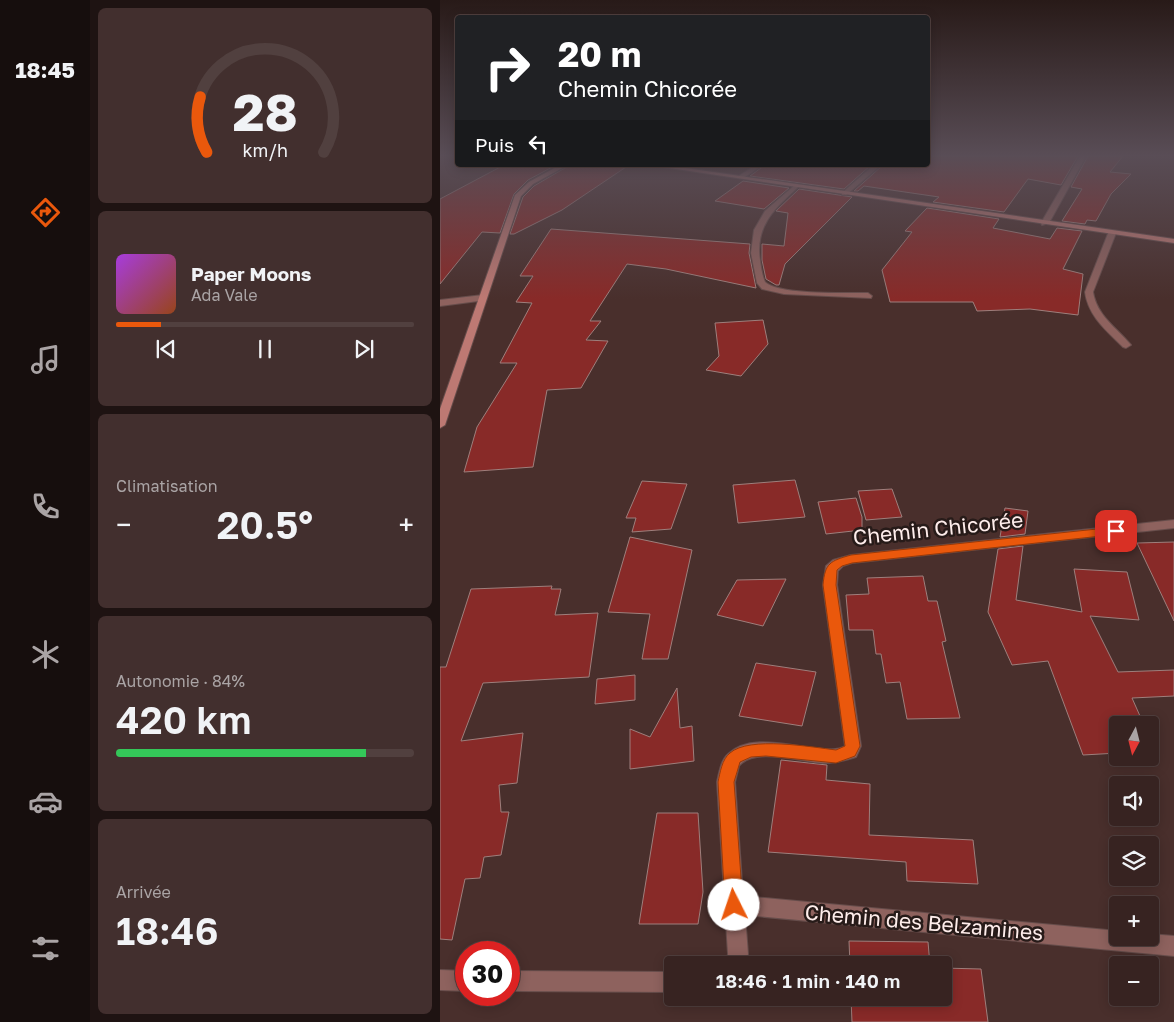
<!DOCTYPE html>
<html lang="fr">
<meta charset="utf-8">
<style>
:root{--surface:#372321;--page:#422f2e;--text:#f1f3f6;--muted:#aaa4a5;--line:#51403f;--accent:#ea580c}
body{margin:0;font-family:"Golos Text",sans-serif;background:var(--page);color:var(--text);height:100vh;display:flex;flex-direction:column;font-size:19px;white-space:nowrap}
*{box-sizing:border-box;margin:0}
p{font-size:16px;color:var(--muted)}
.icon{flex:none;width:28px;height:28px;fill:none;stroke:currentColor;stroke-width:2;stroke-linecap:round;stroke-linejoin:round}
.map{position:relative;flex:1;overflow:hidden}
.drawer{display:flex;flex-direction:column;gap:8px;padding:8px;background:#1e1312;width:350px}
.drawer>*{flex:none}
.guide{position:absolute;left:15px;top:15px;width:475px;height:152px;border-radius:5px;box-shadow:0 2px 12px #0003,0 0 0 1px var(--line);background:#202124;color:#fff;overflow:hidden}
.needle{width:32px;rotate:187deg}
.controls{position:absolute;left:669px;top:716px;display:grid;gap:10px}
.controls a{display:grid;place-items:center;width:50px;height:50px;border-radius:5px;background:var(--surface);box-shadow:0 2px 12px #0003,0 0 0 1px var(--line);font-size:25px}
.speed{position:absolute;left:15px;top:941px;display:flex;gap:10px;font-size:25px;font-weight:700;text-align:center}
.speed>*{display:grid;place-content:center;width:65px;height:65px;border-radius:50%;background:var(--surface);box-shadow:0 2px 12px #0003,0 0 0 1px var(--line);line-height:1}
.speed .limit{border:8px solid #d22;background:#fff;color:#111}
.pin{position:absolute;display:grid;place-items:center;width:42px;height:42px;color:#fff;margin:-21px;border-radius:10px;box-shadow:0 2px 8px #0006}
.me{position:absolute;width:55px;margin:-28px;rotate:356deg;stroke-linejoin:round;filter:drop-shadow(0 0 4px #0008)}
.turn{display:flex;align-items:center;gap:18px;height:105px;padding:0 20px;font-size:22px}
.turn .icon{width:65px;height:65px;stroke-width:2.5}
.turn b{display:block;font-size:35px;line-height:42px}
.then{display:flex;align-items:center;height:48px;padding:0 20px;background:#0003;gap:10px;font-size:19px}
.big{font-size:38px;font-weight:600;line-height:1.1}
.drawer .card{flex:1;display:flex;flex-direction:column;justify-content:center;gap:8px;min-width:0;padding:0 18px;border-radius:8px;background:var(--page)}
.drawer .dial{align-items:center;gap:0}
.dial svg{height:130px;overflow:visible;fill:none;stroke:var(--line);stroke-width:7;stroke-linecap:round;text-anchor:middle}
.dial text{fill:var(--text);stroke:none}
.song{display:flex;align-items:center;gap:15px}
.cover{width:60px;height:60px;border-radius:8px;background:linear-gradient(135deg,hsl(280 70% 55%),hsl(20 70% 35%))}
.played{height:5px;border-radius:2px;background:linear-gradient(90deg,var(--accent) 15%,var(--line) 15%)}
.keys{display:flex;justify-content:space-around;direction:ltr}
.heat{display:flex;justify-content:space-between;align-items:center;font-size:28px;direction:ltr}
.charge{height:8px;border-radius:4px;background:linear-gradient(90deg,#34c759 84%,var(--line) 0)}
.trip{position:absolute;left:224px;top:956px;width:288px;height:50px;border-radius:5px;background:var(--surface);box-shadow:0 2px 12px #0003,0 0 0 1px var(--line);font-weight:600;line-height:50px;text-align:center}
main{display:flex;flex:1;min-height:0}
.tabs{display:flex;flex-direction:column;width:90px;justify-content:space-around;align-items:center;background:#160e0d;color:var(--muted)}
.tabs .icon{width:35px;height:35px}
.tabs .selected{color:var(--accent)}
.tabs b{font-size:22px;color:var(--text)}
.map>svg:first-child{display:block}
.building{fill:#882a28;stroke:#9e7f7c}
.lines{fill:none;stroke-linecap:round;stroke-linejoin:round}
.street-casing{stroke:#664d4b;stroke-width:2}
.secondary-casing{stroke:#664d4b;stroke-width:2}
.street{fill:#8e625e;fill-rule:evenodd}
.secondary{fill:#bd7973;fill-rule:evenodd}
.route{fill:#ea580c;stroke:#983908}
.labels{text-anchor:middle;stroke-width:5;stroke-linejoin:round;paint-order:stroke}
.near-street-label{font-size:21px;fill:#feedeb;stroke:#271b19}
</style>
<main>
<nav class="tabs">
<b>18:45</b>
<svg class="icon selected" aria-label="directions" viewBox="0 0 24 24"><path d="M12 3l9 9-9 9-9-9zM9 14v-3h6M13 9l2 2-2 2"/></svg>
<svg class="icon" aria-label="music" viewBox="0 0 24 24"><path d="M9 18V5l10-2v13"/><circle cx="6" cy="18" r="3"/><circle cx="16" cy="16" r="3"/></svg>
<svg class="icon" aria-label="phone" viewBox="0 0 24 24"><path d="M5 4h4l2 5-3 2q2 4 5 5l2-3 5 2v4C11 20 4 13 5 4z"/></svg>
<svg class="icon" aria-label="climate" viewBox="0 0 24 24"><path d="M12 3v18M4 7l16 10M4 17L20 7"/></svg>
<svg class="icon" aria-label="car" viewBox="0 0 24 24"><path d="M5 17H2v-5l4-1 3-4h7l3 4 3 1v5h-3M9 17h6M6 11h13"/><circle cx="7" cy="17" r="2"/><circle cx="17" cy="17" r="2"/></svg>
<svg class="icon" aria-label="filters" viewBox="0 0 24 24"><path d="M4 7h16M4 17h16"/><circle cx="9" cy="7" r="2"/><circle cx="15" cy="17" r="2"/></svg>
</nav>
<section class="drawer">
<div class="card dial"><svg viewBox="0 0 100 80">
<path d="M14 69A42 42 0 1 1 86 69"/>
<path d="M14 69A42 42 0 0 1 10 35" stroke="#ea580c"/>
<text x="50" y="56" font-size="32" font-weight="700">28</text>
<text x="50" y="72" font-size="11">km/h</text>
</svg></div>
<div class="card">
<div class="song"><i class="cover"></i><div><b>Paper Moons</b><p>Ada Vale</p></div></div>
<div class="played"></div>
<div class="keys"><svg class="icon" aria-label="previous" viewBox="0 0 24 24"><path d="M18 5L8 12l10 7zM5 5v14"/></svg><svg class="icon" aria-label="pause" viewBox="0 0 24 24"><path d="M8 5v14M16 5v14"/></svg><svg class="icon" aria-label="next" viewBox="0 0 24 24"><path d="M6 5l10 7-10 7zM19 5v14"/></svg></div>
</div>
<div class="card"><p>Climatisation</p>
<div class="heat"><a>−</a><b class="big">20.5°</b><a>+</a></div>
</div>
<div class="card"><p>Autonomie · 84%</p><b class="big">420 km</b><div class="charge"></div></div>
<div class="card"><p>Arrivée</p><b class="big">18:46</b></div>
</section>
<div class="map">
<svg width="734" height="1022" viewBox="0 0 734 1022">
<rect width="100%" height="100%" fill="#492f2c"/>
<!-- building -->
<path class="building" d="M488 156H638L621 185 588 179 564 212 493 202 499 197 424 186 418 191H414L443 165H488Z
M648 156H683L670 172 691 174 671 194 656 221 647 220 645 224 622 221 642 189 631 187Z
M64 165H116L88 180 74 194 60 233 42 232 0 284V199Z
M130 165H189L122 210 74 234H70L83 197 94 186Z
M325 165H431L404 189 310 176Z
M303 181 349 188 324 209 275 201Z
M359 189 412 197 345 264 339 285H336L326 279 322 260V244L344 246 348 213 336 211Z
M487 208 559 219 553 228 610 239 617 228 642 231 623 269 643 274 638 315 590 309 537 311 533 302H450L442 270 472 232 465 231Z
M111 229 310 244 309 253 316 288 226 269 187 264 150 321H161L146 340 168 341 141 388 107 390 93 467 24 472 37 427 77 363H60L92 303 76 302 93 276H80Z
M323 320 328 344 301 376 266 370 279 356 275 323Z
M355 480 365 517 298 523 293 485Z
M202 481 247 484 231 529 192 532 196 518H186Z
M452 489 462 517 426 520 418 491Z
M416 498 422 517V530L386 534 378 502Z
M565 508 588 511 585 534 560 537Z
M190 537 252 550 228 659H202L210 614 168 612Z
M734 542V621L697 543Z
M583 546 576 600 642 612 634 569 687 572 699 620 650 616 678 672 734 670V696L692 698 704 725H678V753L643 755 608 661 572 665 548 612 558 549Z
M483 576 488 601H497L506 641 502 642 520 718 467 719 460 682 446 683 441 654H436L433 630H409L406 595 429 594 427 578Z
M346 579 323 626 277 615 297 580Z
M112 586 111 589H121L115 615 158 613 149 677 43 683 21 741 83 733 77 783 59 785 61 812H69L61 855 44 857 40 878 25 879 12 940 0 939V667H6L31 589Z
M316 663 376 672 362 726 299 716Z
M195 675V700L155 704 157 679Z
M237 688 240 728 252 726 254 761 190 769V729L210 737Z
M341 760 387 765 386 780 430 784 429 835 533 840 538 884 467 881 466 862 328 852Z
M217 813H258L263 892 258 924H199Z
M409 941 488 942 490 965H410Z
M502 968 541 969 548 1022H412L411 998H502Z"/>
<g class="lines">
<defs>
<path id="street" d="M640 156H646L609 223 602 225 601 223Z
M316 165H323L303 178H299V176Z
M434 165H441L406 195H402V193Z
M355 185 358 187 357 188C334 209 315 226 320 260 321 267 322 275 325 282 338 295 407 293 428 293L432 296 431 298 344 294 322 289 317 283 311 253 314 230 325 211Z
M669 231 676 233 653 292C657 316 676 327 691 345L686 348 683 347C667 331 648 316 645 292Z
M43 295 46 296V300L0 306V300Z
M734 520V528L412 563 403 566 398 571 397 585 421 746 416 757C406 760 397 763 386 763 363 763 315 746 299 766L295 782 303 896 678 931V938H710V934L734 936V956L305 915 308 954 306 965H286L288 954 277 782C279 773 281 760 288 754 310 733 349 746 375 748 384 749 396 751 405 746L383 585 386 566 393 560 411 555Z
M0 970 26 971V991L0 990Z
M69 971 232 972V992L69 991Z"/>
<path id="secondary" d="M120 165H128L93 184 81 196 5 425 0 428V409L75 195 89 182Z
M209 165H225L734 239V243Z"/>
</defs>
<!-- street casing -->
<use href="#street" class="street-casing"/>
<!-- secondary casing -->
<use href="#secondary" class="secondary-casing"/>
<!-- street -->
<use href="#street" class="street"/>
<!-- secondary -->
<use href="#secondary" class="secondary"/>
</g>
<!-- sky -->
<linearGradient id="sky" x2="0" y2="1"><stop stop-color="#281a18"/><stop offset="0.52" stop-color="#594d56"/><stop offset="1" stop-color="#594d56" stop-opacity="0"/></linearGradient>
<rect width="734" height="299" fill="url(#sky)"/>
<!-- route -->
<path class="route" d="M676 527 680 528 682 531 680 534 412 563 402 566 397 570 396 585 420 746 415 756 396 763 326 756 311 757 300 762 294 782 303 905 301 911 294 913 288 911 285 905 278 782C280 773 282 759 290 753 309 736 372 747 396 750L405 746 383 585C385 563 390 561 411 555Z"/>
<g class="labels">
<!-- near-street labels -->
<g class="near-street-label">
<text transform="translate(498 529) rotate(-6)" y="7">Chemin Chicorée</text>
<text transform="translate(484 923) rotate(5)" y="7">Chemin des Belzamines</text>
</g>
</g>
</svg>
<div class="controls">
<a><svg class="needle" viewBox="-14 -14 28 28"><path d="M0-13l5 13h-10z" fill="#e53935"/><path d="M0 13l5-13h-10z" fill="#aaa4a5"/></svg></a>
<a><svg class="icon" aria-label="sound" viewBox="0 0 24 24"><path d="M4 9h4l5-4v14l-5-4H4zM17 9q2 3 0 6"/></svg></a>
<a><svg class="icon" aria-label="layers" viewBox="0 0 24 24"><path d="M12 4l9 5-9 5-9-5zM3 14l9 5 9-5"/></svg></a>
<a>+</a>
<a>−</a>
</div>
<div class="speed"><div class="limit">30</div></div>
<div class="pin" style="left:676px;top:531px;background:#d93025"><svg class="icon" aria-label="arrive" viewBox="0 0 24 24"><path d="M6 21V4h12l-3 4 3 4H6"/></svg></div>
<svg class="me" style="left:294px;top:905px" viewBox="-20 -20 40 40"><circle r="19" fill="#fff"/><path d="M0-13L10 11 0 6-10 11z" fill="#ea580c"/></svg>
<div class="trip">18:46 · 1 min · 140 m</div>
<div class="guide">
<div class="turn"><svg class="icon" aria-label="right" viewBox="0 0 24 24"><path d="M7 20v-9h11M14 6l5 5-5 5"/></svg><div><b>20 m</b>Chemin Chicorée</div></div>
<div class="then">Puis<svg class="icon" aria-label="left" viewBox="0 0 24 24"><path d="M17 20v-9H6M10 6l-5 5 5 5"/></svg></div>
</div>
</div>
</main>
